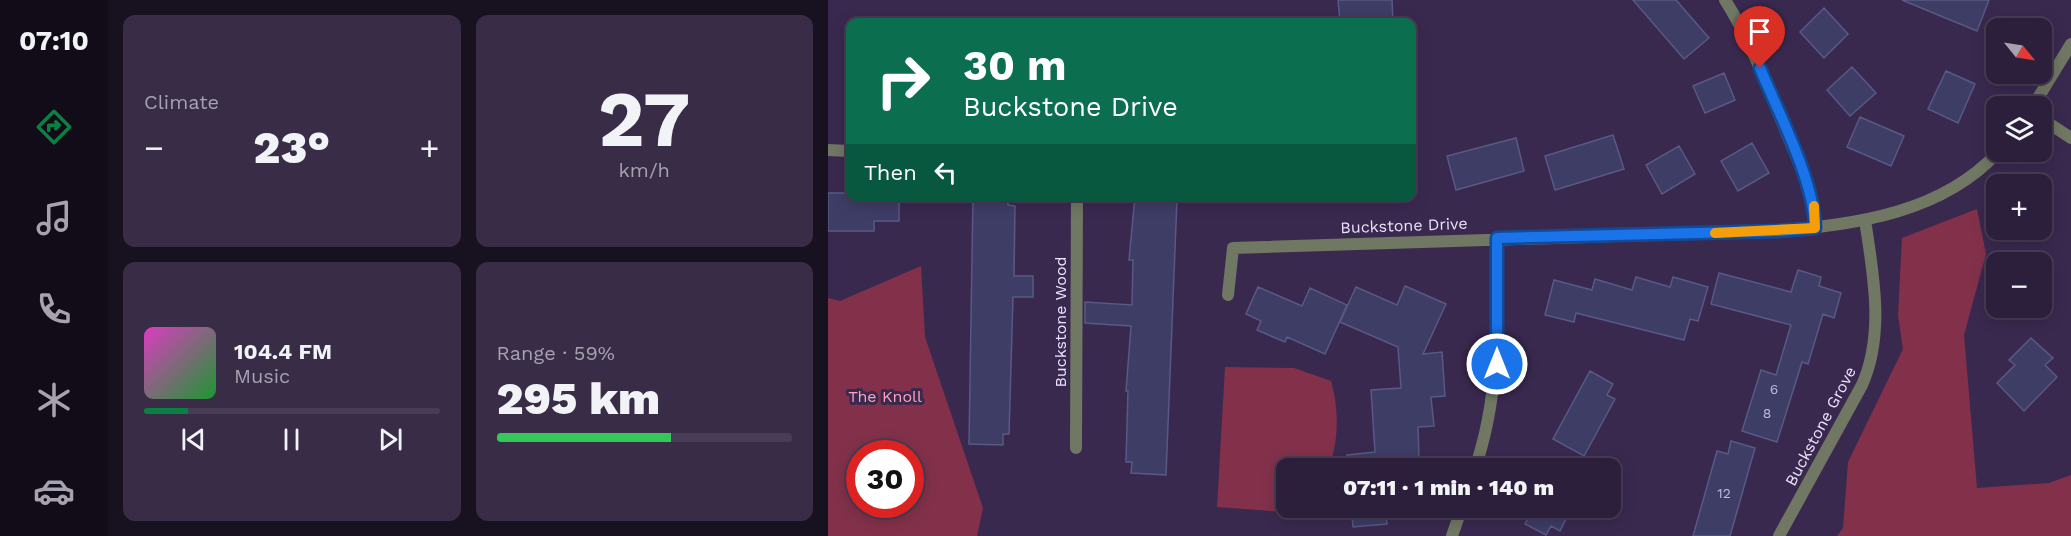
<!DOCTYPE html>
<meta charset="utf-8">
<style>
:root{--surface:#2c1f3b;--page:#382c46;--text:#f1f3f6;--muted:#a6a2af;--line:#483d55;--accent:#0b8043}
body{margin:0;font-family:"Work Sans",sans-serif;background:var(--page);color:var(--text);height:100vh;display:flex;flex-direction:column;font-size:22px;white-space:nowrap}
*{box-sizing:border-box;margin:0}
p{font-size:20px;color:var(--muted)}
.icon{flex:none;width:33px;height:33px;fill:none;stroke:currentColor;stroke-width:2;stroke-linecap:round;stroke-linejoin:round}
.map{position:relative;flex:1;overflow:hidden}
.drawer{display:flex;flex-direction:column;gap:15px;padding:15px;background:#181120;width:720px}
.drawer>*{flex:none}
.top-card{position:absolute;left:18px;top:18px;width:570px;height:183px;border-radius:12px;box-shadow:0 3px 15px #0003,0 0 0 2px var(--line);background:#0b6e4f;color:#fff;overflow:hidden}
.needle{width:39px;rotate:120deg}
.fabs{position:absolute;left:1158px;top:18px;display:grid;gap:12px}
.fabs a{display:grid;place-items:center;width:66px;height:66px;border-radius:12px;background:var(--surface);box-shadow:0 3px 15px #0003,0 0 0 2px var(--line);font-size:30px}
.speed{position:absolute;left:18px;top:440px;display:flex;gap:12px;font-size:30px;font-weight:700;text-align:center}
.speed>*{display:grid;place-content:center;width:78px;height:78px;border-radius:50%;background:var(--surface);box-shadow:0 3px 15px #0003,0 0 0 2px var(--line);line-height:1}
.speed .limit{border:9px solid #d22;background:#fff;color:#111}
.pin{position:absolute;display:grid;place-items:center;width:51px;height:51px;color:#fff;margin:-62px -26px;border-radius:50% 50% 50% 0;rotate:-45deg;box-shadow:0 0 6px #0007}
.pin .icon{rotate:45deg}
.me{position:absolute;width:66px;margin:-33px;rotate:0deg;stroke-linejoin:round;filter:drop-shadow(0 0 4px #0008)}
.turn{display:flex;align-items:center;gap:21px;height:126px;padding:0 18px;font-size:27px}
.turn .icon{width:78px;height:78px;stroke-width:2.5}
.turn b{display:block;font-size:42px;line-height:51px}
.then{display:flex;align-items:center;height:57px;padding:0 18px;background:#0003;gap:12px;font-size:22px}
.big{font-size:45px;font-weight:800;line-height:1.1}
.drawer .tile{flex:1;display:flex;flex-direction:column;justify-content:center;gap:9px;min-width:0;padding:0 21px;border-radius:12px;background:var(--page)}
.drawer .dial{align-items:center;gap:0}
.dial b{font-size:78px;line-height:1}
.song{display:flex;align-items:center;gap:18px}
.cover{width:72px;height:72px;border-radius:9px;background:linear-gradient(135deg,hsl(310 70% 55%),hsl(130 70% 35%))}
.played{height:6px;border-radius:3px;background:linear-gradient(90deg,var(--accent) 15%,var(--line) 15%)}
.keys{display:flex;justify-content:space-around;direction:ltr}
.heat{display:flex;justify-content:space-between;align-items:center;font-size:33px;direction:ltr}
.charge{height:9px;border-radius:4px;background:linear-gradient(90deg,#34c759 59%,var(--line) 0)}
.drawer .tiles{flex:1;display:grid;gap:15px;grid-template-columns:repeat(2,1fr)}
.trip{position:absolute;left:448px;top:458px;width:345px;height:60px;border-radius:12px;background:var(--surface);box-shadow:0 3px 15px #0003,0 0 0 2px var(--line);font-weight:800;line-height:60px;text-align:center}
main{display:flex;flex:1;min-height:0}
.dock{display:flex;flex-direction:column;width:108px;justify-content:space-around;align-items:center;background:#120c18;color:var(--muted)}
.dock .icon{width:42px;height:42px}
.dock .current{color:var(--accent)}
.dock b{font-size:27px;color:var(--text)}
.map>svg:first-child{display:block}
.green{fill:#83314b;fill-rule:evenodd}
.building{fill:#3d3d66;stroke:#585984;stroke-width:1.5}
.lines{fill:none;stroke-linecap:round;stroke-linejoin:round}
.minor{stroke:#707763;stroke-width:12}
.route-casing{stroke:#114b97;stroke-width:15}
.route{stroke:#1a73e8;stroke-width:10}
.slow{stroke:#f59e0b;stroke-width:10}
.labels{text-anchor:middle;stroke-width:6;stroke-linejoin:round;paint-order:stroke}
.number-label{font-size:14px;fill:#c0b9d6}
.street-label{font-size:16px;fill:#ebe2fb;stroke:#3a294f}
.park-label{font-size:16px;fill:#ffa2ba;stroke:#3a294f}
</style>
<main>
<nav class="dock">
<b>07:10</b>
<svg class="icon current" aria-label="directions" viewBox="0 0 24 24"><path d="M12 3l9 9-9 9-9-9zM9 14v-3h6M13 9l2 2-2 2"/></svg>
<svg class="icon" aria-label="music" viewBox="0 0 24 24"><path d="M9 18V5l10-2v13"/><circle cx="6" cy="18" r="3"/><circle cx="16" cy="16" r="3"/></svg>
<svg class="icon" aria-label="phone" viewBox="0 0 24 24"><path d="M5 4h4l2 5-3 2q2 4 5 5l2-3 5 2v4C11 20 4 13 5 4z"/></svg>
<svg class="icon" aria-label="climate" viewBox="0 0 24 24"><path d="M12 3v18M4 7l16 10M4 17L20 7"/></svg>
<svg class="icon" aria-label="car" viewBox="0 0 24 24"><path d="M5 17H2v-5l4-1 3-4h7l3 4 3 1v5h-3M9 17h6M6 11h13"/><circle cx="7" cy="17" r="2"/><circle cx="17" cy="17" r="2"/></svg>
</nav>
<section class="drawer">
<div class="tiles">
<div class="tile"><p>Climate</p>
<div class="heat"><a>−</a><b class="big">23°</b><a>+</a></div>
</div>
<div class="tile dial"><b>27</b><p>km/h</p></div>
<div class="tile">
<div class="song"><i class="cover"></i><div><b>104.4 FM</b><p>Music</p></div></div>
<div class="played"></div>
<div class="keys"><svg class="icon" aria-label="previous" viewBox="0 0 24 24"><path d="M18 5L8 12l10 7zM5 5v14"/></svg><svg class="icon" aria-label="pause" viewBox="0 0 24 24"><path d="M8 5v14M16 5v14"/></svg><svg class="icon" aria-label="next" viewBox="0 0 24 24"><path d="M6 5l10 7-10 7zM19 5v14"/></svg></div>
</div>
<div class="tile"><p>Range · 59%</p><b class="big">295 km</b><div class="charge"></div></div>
</div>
</section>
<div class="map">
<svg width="1243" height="536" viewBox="0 0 1243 536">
<rect width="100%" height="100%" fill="#3a294f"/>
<!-- green -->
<path class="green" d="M1149 209 1158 254 1136 335 1149 488 1221 483 1243 475V536H1009L1015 528 1020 462 1075 349 1070 315 1074 238Z
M93 266 97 337 155 508 149 536H0V298L12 301ZM32 453H82V504H32Z
M397 367 466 368 503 381C511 409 511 439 501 468H459V507H486L484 514 389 507Z"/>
<!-- building -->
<path class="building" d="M510 0H564L565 22H512Z
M805 0H848L881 38 856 59Z
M1074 0H1161L1149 31Z
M996 8 1020 34 996 58 972 32Z
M1024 67 1048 93 1022 116 999 90Z
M1118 71 1147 84 1130 123 1100 109Z
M896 73 907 100 877 113 865 86Z
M1032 117 1076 136 1063 166 1019 147Z
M785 135 796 169 727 190 717 156Z
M688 138 696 171 628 190 619 156Z
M924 143 941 173 910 191 893 161Z
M851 146 867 174 834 194 818 165Z
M0 193H22V196H71V221H46V231H0Z
M145 196H180V205L187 206 186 276H205V297H185L181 434H175V445L141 444Z
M307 196H347L349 199 338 475 303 473 304 462H298L300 391H298L303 326 257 323V302L304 305 305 260H301Z
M970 270 993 277 991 286 1013 293 1006 318 995 314 980 364 974 362 949 442 914 431 933 370 948 375 963 325 883 304 891 273 963 292Z
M808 277 842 287 845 277 880 287 870 321 862 319 856 340 748 313 746 322 717 315 726 280 764 290 767 279 804 290Z
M577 286 618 304 595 354 614 352 617 396 603 397 606 426 590 427 591 458 569 459 570 468H520L519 455 547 452 543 390 573 388 570 347 512 322 528 287 569 305Z
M430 287 474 306 482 288 519 305 497 354 459 337 457 342 429 330 433 321 418 314Z
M1203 338 1225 358 1217 365 1229 377 1196 411 1169 383 1187 365 1181 360Z
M762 371 785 384 779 395 787 399 756 456 725 439Z
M903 441 927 448 902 536H865L889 451 900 454Z
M523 507H557L559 524 525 527Z
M706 507H744L732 531 723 526 718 535 697 524Z"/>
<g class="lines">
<!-- minor -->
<path class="minor" d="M897 0C922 39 938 84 956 127 969 159 986 192 987 228
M1205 106 1243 44
M1214 119 1243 138
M0 150 22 151
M400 295 405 248 950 231C1029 224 1114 213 1170 152
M248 448 249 196
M647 468C673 393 669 316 669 238
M624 536 634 507
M951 536 1034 385C1057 334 1045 273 1037 220"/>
</g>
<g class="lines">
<defs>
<path id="route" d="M669 364V238L950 231 987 228C986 180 951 114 932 68"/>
</defs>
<!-- route casing -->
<use href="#route" class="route-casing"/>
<!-- route -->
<use href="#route" class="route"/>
<!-- slow -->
<path class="slow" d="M887 233 987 228 986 206"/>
</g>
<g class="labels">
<!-- number labels -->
<g class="number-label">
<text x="946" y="394">6</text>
<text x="939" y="418">8</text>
<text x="896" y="498">12</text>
</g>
<!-- street labels -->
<g class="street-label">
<text transform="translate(576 225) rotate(-2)" y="6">Buckstone Drive</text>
<text transform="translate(232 322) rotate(-90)" y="6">Buckstone Wood</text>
<text transform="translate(992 426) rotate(-62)" y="6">Buckstone Grove</text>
</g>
<!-- park labels -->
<g class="park-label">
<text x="57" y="402">The Knoll</text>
</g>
</g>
</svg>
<div class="fabs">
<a><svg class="needle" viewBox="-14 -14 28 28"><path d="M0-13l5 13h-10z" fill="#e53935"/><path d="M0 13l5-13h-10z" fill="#a6a2af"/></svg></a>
<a><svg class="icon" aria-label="layers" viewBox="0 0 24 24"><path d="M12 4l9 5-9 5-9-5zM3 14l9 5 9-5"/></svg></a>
<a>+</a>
<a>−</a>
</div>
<div class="speed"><div class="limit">30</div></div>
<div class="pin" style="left:932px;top:68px;background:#d93025"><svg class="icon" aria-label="arrive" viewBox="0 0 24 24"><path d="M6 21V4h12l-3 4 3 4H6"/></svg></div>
<svg class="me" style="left:669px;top:364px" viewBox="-20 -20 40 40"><circle r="17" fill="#1a73e8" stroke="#fff" stroke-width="3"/><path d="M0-11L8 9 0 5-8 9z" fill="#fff"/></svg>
<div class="trip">07:11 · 1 min · 140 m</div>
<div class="top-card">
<div class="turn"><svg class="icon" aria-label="right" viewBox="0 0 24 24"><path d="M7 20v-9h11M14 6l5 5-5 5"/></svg><div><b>30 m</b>Buckstone Drive</div></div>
<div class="then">Then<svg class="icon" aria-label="left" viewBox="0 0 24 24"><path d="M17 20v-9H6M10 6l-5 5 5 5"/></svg></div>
</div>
</div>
</main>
